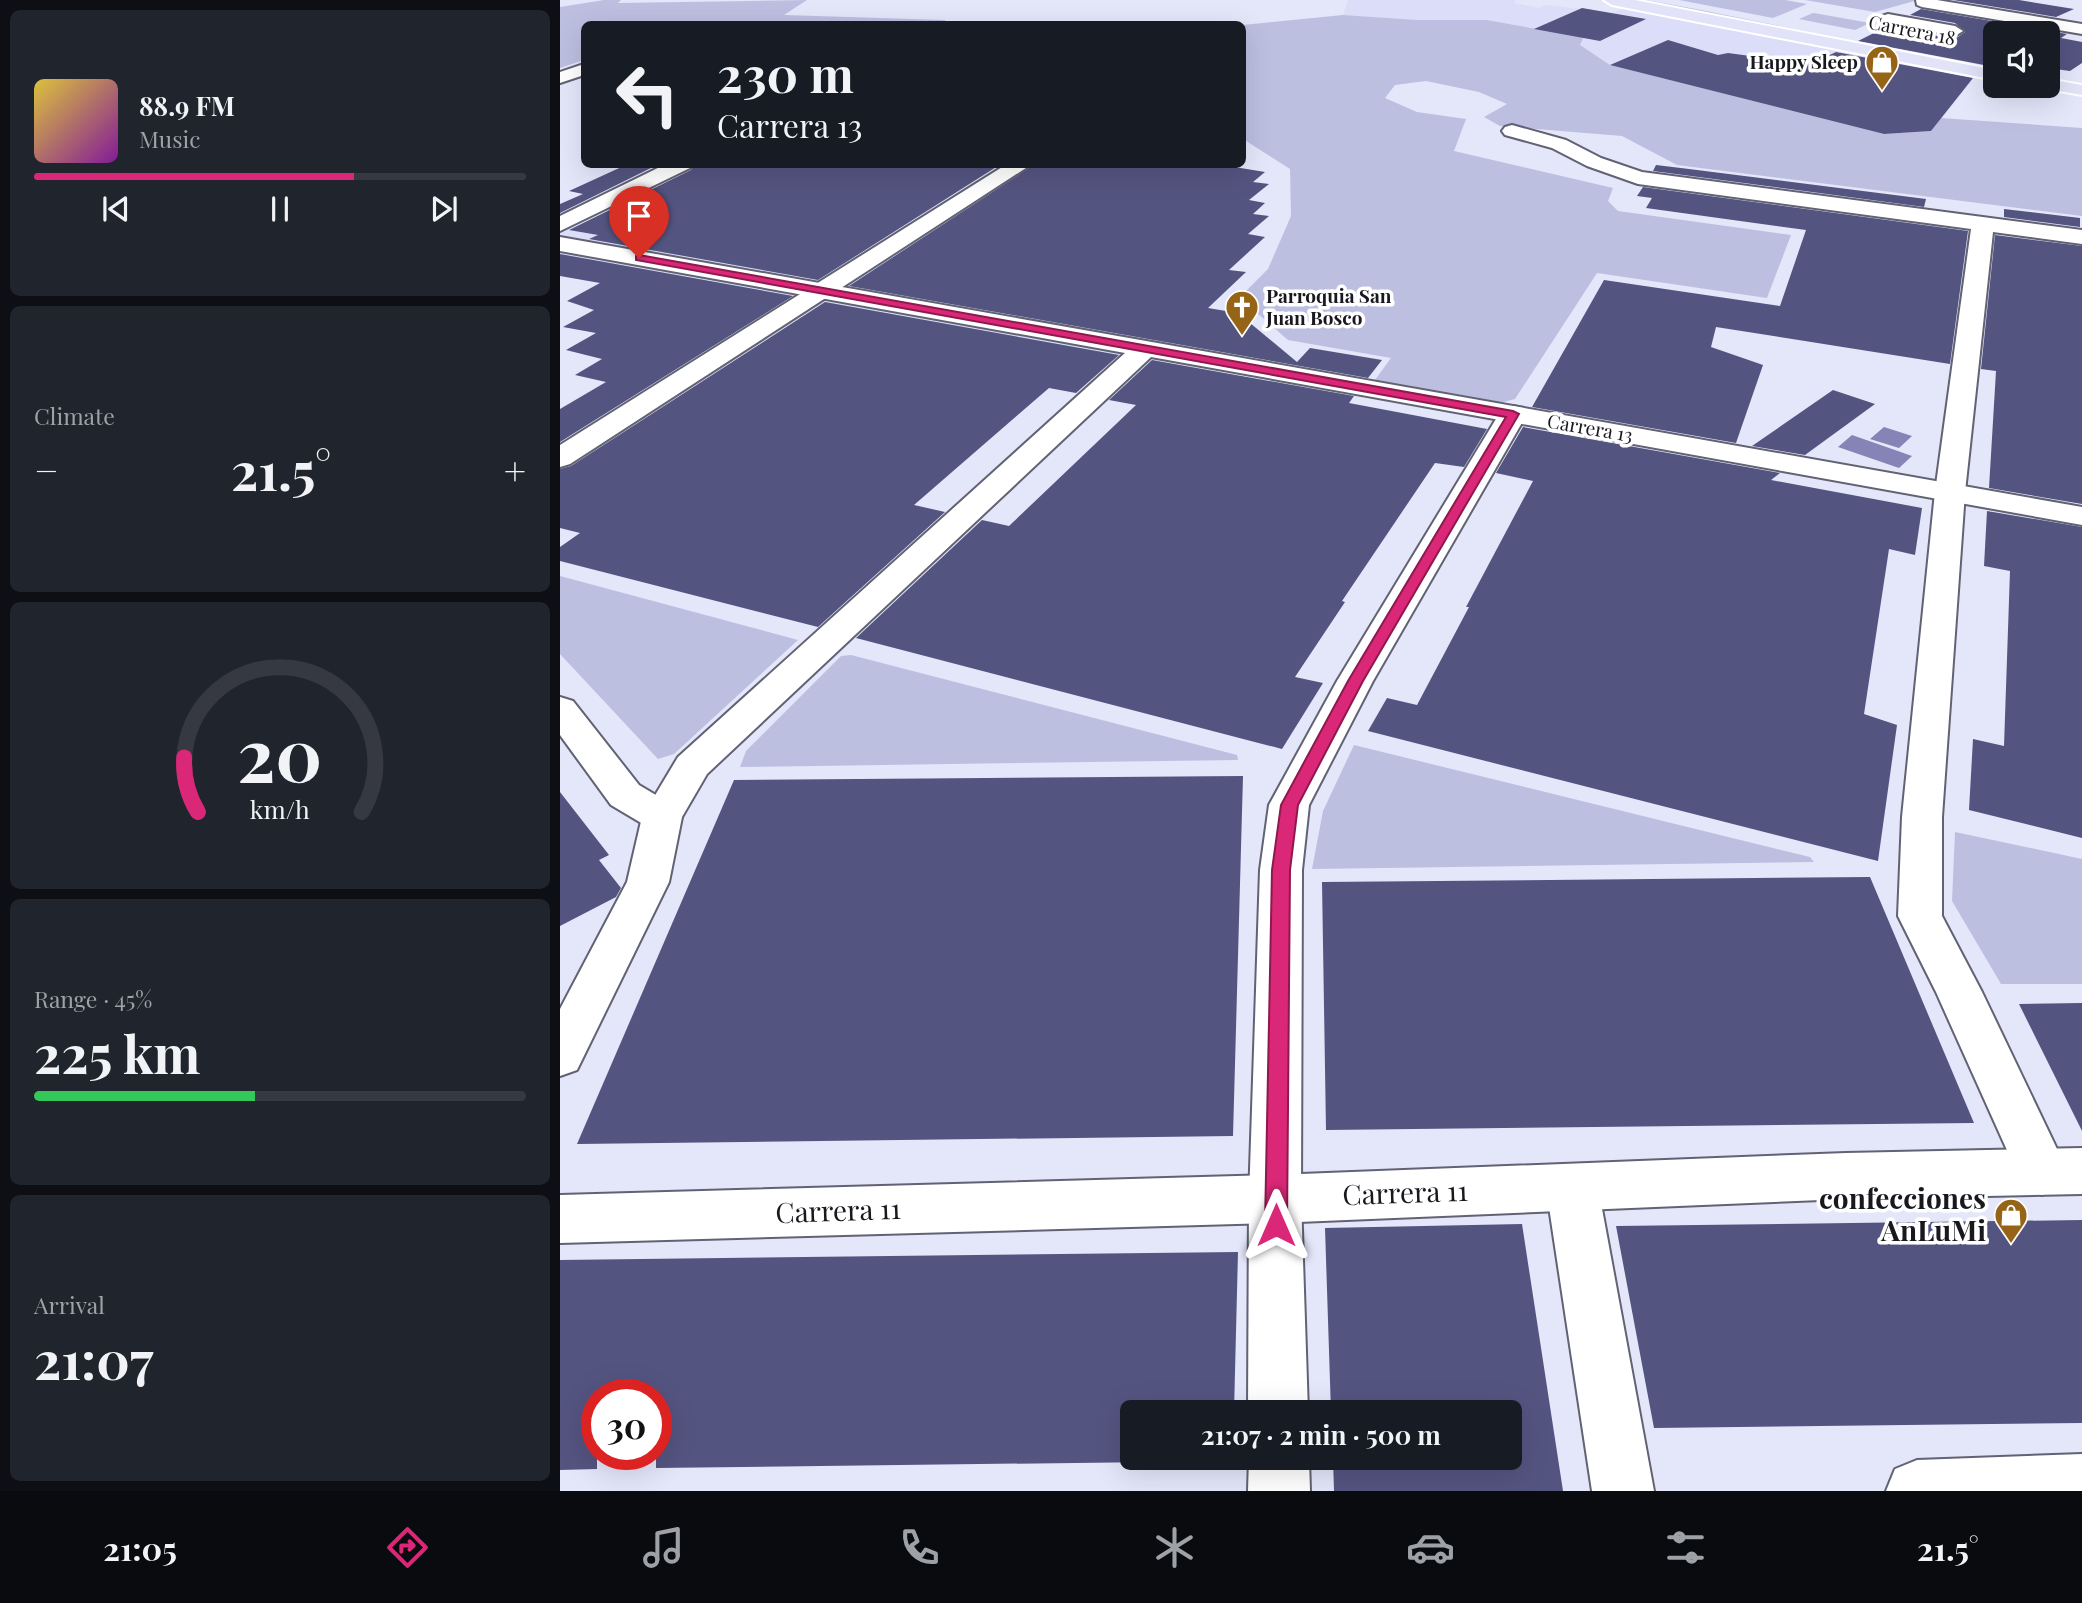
<!DOCTYPE html>
<meta charset="utf-8">
<style>
:root{--surface:#171b24;--page:#20242c;--text:#f1f3f6;--muted:#9ea1a6;--line:#363941;--accent:#db2777}
body{margin:0;font-family:"Playfair Display",serif;background:var(--page);color:var(--text);height:100vh;display:flex;flex-direction:column;font-size:26px;white-space:nowrap}
*{box-sizing:border-box;margin:0}
p{font-size:23px;color:var(--muted)}
.icon{flex:none;width:38px;height:38px;fill:none;stroke:currentColor;stroke-width:2;stroke-linecap:round;stroke-linejoin:round}
.map{position:relative;flex:1;overflow:hidden}
.sheet{display:flex;flex-direction:column;gap:10px;padding:10px;background:#0d0f14;width:560px}
.sheet>*{flex:none}
.hud{position:absolute;left:21px;top:21px;width:665px;height:147px;border-radius:10px;box-shadow:0 7px 28px #0002;background:#171b24;color:var(--text);overflow:hidden}
.fabs{position:absolute;left:1423px;top:21px;display:grid;gap:14px}
.fabs a{display:grid;place-items:center;width:77px;height:77px;border-radius:10px;background:var(--surface);box-shadow:0 7px 28px #0002;font-size:35px}
.speed{position:absolute;left:21px;top:1379px;display:flex;gap:14px;font-size:35px;font-weight:700;text-align:center}
.speed>*{display:grid;place-content:center;width:91px;height:91px;border-radius:50%;background:var(--surface);box-shadow:0 7px 28px #0002;line-height:1}
.speed .limit{border:10px solid #d22;background:#fff;color:#111}
.pin{position:absolute;display:grid;place-items:center;width:60px;height:60px;color:#fff;margin:-72px -30px;border-radius:50% 50% 50% 0;rotate:-45deg;box-shadow:0 0 7px #0007}
.pin .icon{rotate:45deg}
.me{position:absolute;width:77px;margin:-38px;rotate:0deg;stroke-linejoin:round;filter:drop-shadow(0 0 5px #0008)}
.turn{display:flex;align-items:center;gap:24px;height:147px;padding:0 21px;font-size:32px}
.turn .icon{width:91px;height:91px;stroke-width:2.5}
.turn b{display:block;font-size:49px;line-height:60px}
.big{font-size:52px;font-weight:700;line-height:1.1}
.sheet .tile{flex:1;display:flex;flex-direction:column;justify-content:center;gap:10px;min-width:0;padding:0 24px;border-radius:10px;background:var(--page)}
.sheet .dial{align-items:center;gap:0}
.dial svg{height:182px;overflow:visible;fill:none;stroke:var(--line);stroke-width:7;stroke-linecap:round;text-anchor:middle}
.dial text{fill:var(--text);stroke:none}
.song{display:flex;align-items:center;gap:21px}
.cover{width:84px;height:84px;border-radius:10px;background:linear-gradient(135deg,hsl(50 70% 55%),hsl(290 70% 35%))}
.played{height:7px;border-radius:4px;background:linear-gradient(90deg,var(--accent) 65%,var(--line) 65%)}
.keys{display:flex;justify-content:space-around;direction:ltr}
.heat{display:flex;justify-content:space-between;align-items:center;font-size:38px;direction:ltr}
.charge{height:10px;border-radius:5px;background:linear-gradient(90deg,#34c759 45%,var(--line) 0)}
.trip{position:absolute;left:560px;top:1400px;width:402px;height:70px;border-radius:10px;background:var(--surface);box-shadow:0 7px 28px #0002;font-weight:700;line-height:70px;text-align:center}
.tabs{display:flex;height:112px;justify-content:space-around;align-items:center;background:#090b0e;color:var(--muted)}
.tabs .icon{width:49px;height:49px}
.tabs .on{color:var(--accent)}
.tabs b{font-size:32px;color:var(--text)}
main{display:flex;flex:1;min-height:0}
.map>svg:first-child{display:block}
.built{fill:#dcddf9}
.green{fill:#bdbfe1}
.water{fill:#8485b6}
.building{fill:#545481}
.lines{fill:none;stroke-linecap:round;stroke-linejoin:round}
.street-casing{stroke:#616273;stroke-width:4}
.secondary-casing{stroke:#616273;stroke-width:4}
.primary-casing{stroke:#fff;stroke-width:4}
.street{fill:#fff;fill-rule:evenodd}
.secondary{fill:#fff;fill-rule:evenodd}
.primary{fill:#e2e3f8;fill-rule:evenodd}
.route{fill:#db2777;stroke:#8e194d;stroke-width:2}
.labels{text-anchor:middle;stroke-width:7;stroke-linejoin:round;paint-order:stroke}
.far-street-label{font-size:19px;fill:#18181f;stroke:#fff}
.far-poi-label{font-size:19px;font-weight:bold;fill:#18181f;stroke:#fff;text-anchor:end}
.near-street-label{font-size:28px;fill:#18181f;stroke:#fff}
.near-poi-label{font-size:28px;font-weight:bold;fill:#18181f;stroke:#fff;text-anchor:end}
</style>
<main>
<section class="sheet">
<div class="tile">
<div class="song"><i class="cover"></i><div><b>88.9 FM</b><p>Music</p></div></div>
<div class="played"></div>
<div class="keys"><svg class="icon" aria-label="previous" viewBox="0 0 24 24"><path d="M18 5L8 12l10 7zM5 5v14"/></svg><svg class="icon" aria-label="pause" viewBox="0 0 24 24"><path d="M8 5v14M16 5v14"/></svg><svg class="icon" aria-label="next" viewBox="0 0 24 24"><path d="M6 5l10 7-10 7zM19 5v14"/></svg></div>
</div>
<div class="tile"><p>Climate</p>
<div class="heat"><a>−</a><b class="big">21.5°</b><a>+</a></div>
</div>
<div class="tile dial"><svg viewBox="0 0 100 80">
<path d="M14 69A42 42 0 1 1 86 69"/>
<path d="M14 69A42 42 0 0 1 8 45" stroke="#db2777"/>
<text x="50" y="56" font-size="32" font-weight="700">20</text>
<text x="50" y="72" font-size="11">km/h</text>
</svg></div>
<div class="tile"><p>Range · 45%</p><b class="big">225 km</b><div class="charge"></div></div>
<div class="tile"><p>Arrival</p><b class="big">21:07</b></div>
</section>
<div class="map">
<svg width="1522" height="1491" viewBox="0 0 1522 1491">
<rect width="100%" height="100%" fill="#e4e6fa"/>
<!-- built -->
<path class="built" d="M788 0H956L954 3 979 8 986 5 1054 13 1065 8 1166 25 1318 57 1339 71 1411 82 1371 131 1324 134 1050 65 1019 45 1026 33 993 32 927 20H858L783 15Z
M0 228 618 338 592 367 545 359 0 258Z"/>
<!-- green -->
<path class="green" d="M44 0H61L58 3 247 0 224 15 385 20 386 24H24V60L0 68V7Z
M1068 0H1086L1141 10 1435 70V73Z
M1119 0H1225L1247 4 1213 18Z
M1245 0H1358L1315 12Z
M1253 13H1254L1310 23 1295 30 1239 19Z
M783 15 858 20H927L993 32H1026L1020 45 1050 65 1324 134 1371 131 1381 118 1522 128V216L1117 165 1062 136 940 126 924 117 947 104 919 92 866 81 835 85 825 98 857 112 906 119 894 151 1053 188 1048 201 1058 211 1231 235 1207 298 1037 273 955 399 940 403 815 380 831 358 728 340 697 313 658 319 708 269 731 216 730 169 683 139V25Z
M0 576 238 640 114 754 98 759 0 654Z
M291 655 677 755 678 760 180 767 186 751 281 656Z
M794 745 1250 857 1254 862 752 869 763 811Z
M1395 832 1522 859V984H1441L1392 901Z"/>
<!-- water -->
<path class="water" d="M1324 427 1352 436 1339 448 1310 439Z
M1292 435 1352 456 1339 468 1278 447Z"/>
<!-- building -->
<path class="building" d="M1393 0H1459L1514 9 1496 17Z
M1022 8 1086 19 1040 41 974 29Z
M1361 9 1507 34 1501 38 1522 42V63L1510 71 1488 68V33H1435V61L1428 60 1424 65 1298 41 1328 26 1395 39 1405 32 1395 23 1350 15Z
M1108 40 1158 55 1168 53 1251 64 1276 52 1413 78 1371 131 1324 134 1050 65Z
M68 164H99L0 213V204L23 194 9 191Z
M135 164H441L258 280 29 239 38 235 9 230 131 170Z
M475 164H656L705 172 693 182 709 184 689 200 705 203 693 214 709 216 688 234 705 237 669 270 686 272 648 308 678 313 737 362 750 348 822 360 808 378 289 286Z
M1096 165 1129 169 1366 199 1364 207 1093 171Z
M1083 187 1408 231 1390 364 1156 327 1151 347 1203 365 1176 443 972 407 1044 280 1220 306 1246 230 1086 208 1092 198 1077 196Z
M1444 209 1520 218V227L1444 217Z
M1435 235 1522 246V504L1429 488 1436 371 1421 369Z
M0 254 233 296 0 442V409L46 382 15 375 42 359 6 350 36 333 3 327 34 310 7 301 40 283 0 276Z
M265 302 559 355 516 393 489 388 354 505 385 512 258 627 0 561V547L20 533 0 528V469L11 466Z
M592 360 794 396 789 403 927 429 904 467 875 463 782 601 785 602 735 677 763 683 722 749 296 638 422 520 449 526 576 405 549 400Z
M1273 390 1315 404 1245 455 1192 446Z
M963 427 1220 473 1211 480 1362 508 1355 555 1329 549 1304 714 1337 725 1318 861 808 731 827 698 857 705 909 607H906L973 481 936 473Z
M1427 511 1522 527V838L1409 810 1413 739 1444 746 1450 571 1424 566Z
M683 776 673 1136 17 1144 174 780Z
M0 792 49 855 39 860 61 888 56 897 0 926Z
M1310 877 1414 1123 766 1130 762 882Z
M1522 1003V1131L1459 1004Z
M1522 1220V1423L1094 1428 1056 1226Z
M962 1224 1003 1491H774L773 1458H950V1412H771L765 1228Z
M678 1252 674 1412H572V1458H673V1461L96 1468V1395H37V1469L0 1470V1260Z"/>
<g class="lines">
<defs>
<path id="street" d="M1356 0H1377L1522 24V34L1362 7 1357 5Z
M1328 14 1395 26 1403 31 1395 36 1322 22 1320 19 1322 16Z
M24 64V75L0 83V72Z
M952 125 1006 140 1041 158 1082 172 1522 230V244L1433 232 1405 492 1382 817V916L1422 992 1508 1172 1500 1188 1482 1195 1464 1188 1376 992 1338 916 1342 817 1375 492 1411 229 1078 184 1027 166 992 148 945 135 942 131 945 127Z
M106 164H133L130 168 0 231V216Z
M447 164H472L10 464 0 467V445Z
M953 406 963 408 967 414 813 681 749 805 742 870 741 1199 748 1412H688L689 1199 700 870 709 805 777 681 939 414 943 408Z
M0 697 13 701 79 785 116 807 122 817 116 827 102 831 88 827 51 805 0 735Z
M1012 1164 1031 1170 1038 1187 1094 1491H1032L986 1187 993 1170Z
M1522 1454V1491H1326L1335 1469 1357 1460Z
M689 1458H749L750 1491H688Z"/>
<path id="secondary" d="M0 237 1522 507V525L591 357 147 774 122 817 109 882 17 1070 0 1076V1009L67 882 82 817 118 757 565 353 0 251Z
M1522 1148V1194L1286 1199 715 1223 0 1243V1195L715 1175 1286 1153Z"/>
<path id="primary" d="M1044 0H1075L1435 70V80L1052 5Z
M1488 79 1522 85V95L1482 88 1480 86H1488Z"/>
</defs>
<!-- street casing -->
<use href="#street" class="street-casing"/>
<!-- secondary casing -->
<use href="#secondary" class="secondary-casing"/>
<!-- primary casing -->
<use href="#primary" class="primary-casing"/>
<!-- street -->
<use href="#street" class="street"/>
<!-- secondary -->
<use href="#secondary" class="secondary"/>
<!-- primary -->
<use href="#primary" class="primary"/>
</g>
<!-- route -->
<path class="route" d="M79 255 953 411 959 414 803 681 738 805 730 870 727 1225 723 1232 716 1235 708 1232 705 1225 712 870 721 805 788 681 946 417 76 260V256Z"/>
<!-- icons -->
<defs>
<symbol id="shop-pin" viewBox="-11 -11 22 30"><path d="M0 17L-7.5 6A9.5 9.5 0 1 1 7.5 6Z" fill="#956416" stroke="#fff"/><path d="M-5-2.5h2.3a2.7 3.5 0 0 1 5.4 0H5L5.5 6h-11ZM-1.5-2.5h3a1.5 2.3 0 0 0-3 0Z" fill="#fff"/></symbol>
<symbol id="church-pin" viewBox="-11 -11 22 30"><path d="M0 17L-7.5 6A9.5 9.5 0 1 1 7.5 6Z" fill="#956416" stroke="#fff"/><path d="M-1.2-6h2.4v3.5h3.3v2.4h-3.3V6h-2.4V-.1h-3.3v-2.4h3.3Z" fill="#fff"/></symbol>
</defs>
<g fill-rule="evenodd">
<use href="#shop-pin" x="1303" y="43" width="38" height="52"/>
<use href="#church-pin" x="663" y="288" width="38" height="52"/>
<use href="#shop-pin" x="1432" y="1196" width="38" height="52"/>
</g>
<g class="labels">
<!-- far-street labels -->
<g class="far-street-label">
<text transform="translate(1352 30) rotate(11)" y="7">Carrera 18</text>
<text transform="translate(1030 428) rotate(10)" y="7">Carrera 13</text>
</g>
<!-- far-poi labels -->
<g class="far-poi-label">
<text x="1298" y="69">Happy Sleep</text>
<text x="706" y="303" text-anchor="start">Parroquia San<tspan x="706" dy="22">Juan Bosco</tspan></text>
</g>
<!-- near-street labels -->
<g class="near-street-label">
<text transform="translate(845 1193) rotate(-2)" y="10">Carrera 11</text>
<text transform="translate(278 1211) rotate(-2)" y="10">Carrera 11</text>
</g>
<!-- near-poi labels -->
<g class="near-poi-label">
<text x="1426" y="1209">confecciones<tspan x="1426" dy="32">AnLuMi</tspan></text>
</g>
</g>
</svg>
<div class="fabs">
<a><svg class="icon" aria-label="sound" viewBox="0 0 24 24"><path d="M4 9h4l5-4v14l-5-4H4zM17 9q2 3 0 6"/></svg></a>
</div>
<div class="speed"><div class="limit">30</div></div>
<div class="pin" style="left:79px;top:258px;background:#d93025"><svg class="icon" aria-label="arrive" viewBox="0 0 24 24"><path d="M6 21V4h12l-3 4 3 4H6"/></svg></div>
<svg class="me" style="left:716px;top:1225px" viewBox="-20 -20 40 40"><path d="M0-17L14 15 0 8-14 15z" fill="#db2777" stroke="#fff" stroke-width="4"/></svg>
<div class="trip">21:07 · 2 min · 500 m</div>
<div class="hud">
<div class="turn"><svg class="icon" aria-label="left" viewBox="0 0 24 24"><path d="M17 20v-9H6M10 6l-5 5 5 5"/></svg><div><b>230 m</b>Carrera 13</div></div>
</div>
</div>
</main>
<nav class="tabs">
<b>21:05</b>
<svg class="icon on" aria-label="directions" viewBox="0 0 24 24"><path d="M12 3l9 9-9 9-9-9zM9 14v-3h6M13 9l2 2-2 2"/></svg>
<svg class="icon" aria-label="music" viewBox="0 0 24 24"><path d="M9 18V5l10-2v13"/><circle cx="6" cy="18" r="3"/><circle cx="16" cy="16" r="3"/></svg>
<svg class="icon" aria-label="phone" viewBox="0 0 24 24"><path d="M5 4h4l2 5-3 2q2 4 5 5l2-3 5 2v4C11 20 4 13 5 4z"/></svg>
<svg class="icon" aria-label="climate" viewBox="0 0 24 24"><path d="M12 3v18M4 7l16 10M4 17L20 7"/></svg>
<svg class="icon" aria-label="car" viewBox="0 0 24 24"><path d="M5 17H2v-5l4-1 3-4h7l3 4 3 1v5h-3M9 17h6M6 11h13"/><circle cx="7" cy="17" r="2"/><circle cx="17" cy="17" r="2"/></svg>
<svg class="icon" aria-label="filters" viewBox="0 0 24 24"><path d="M4 7h16M4 17h16"/><circle cx="9" cy="7" r="2"/><circle cx="15" cy="17" r="2"/></svg>
<b>21.5°</b>
</nav>
